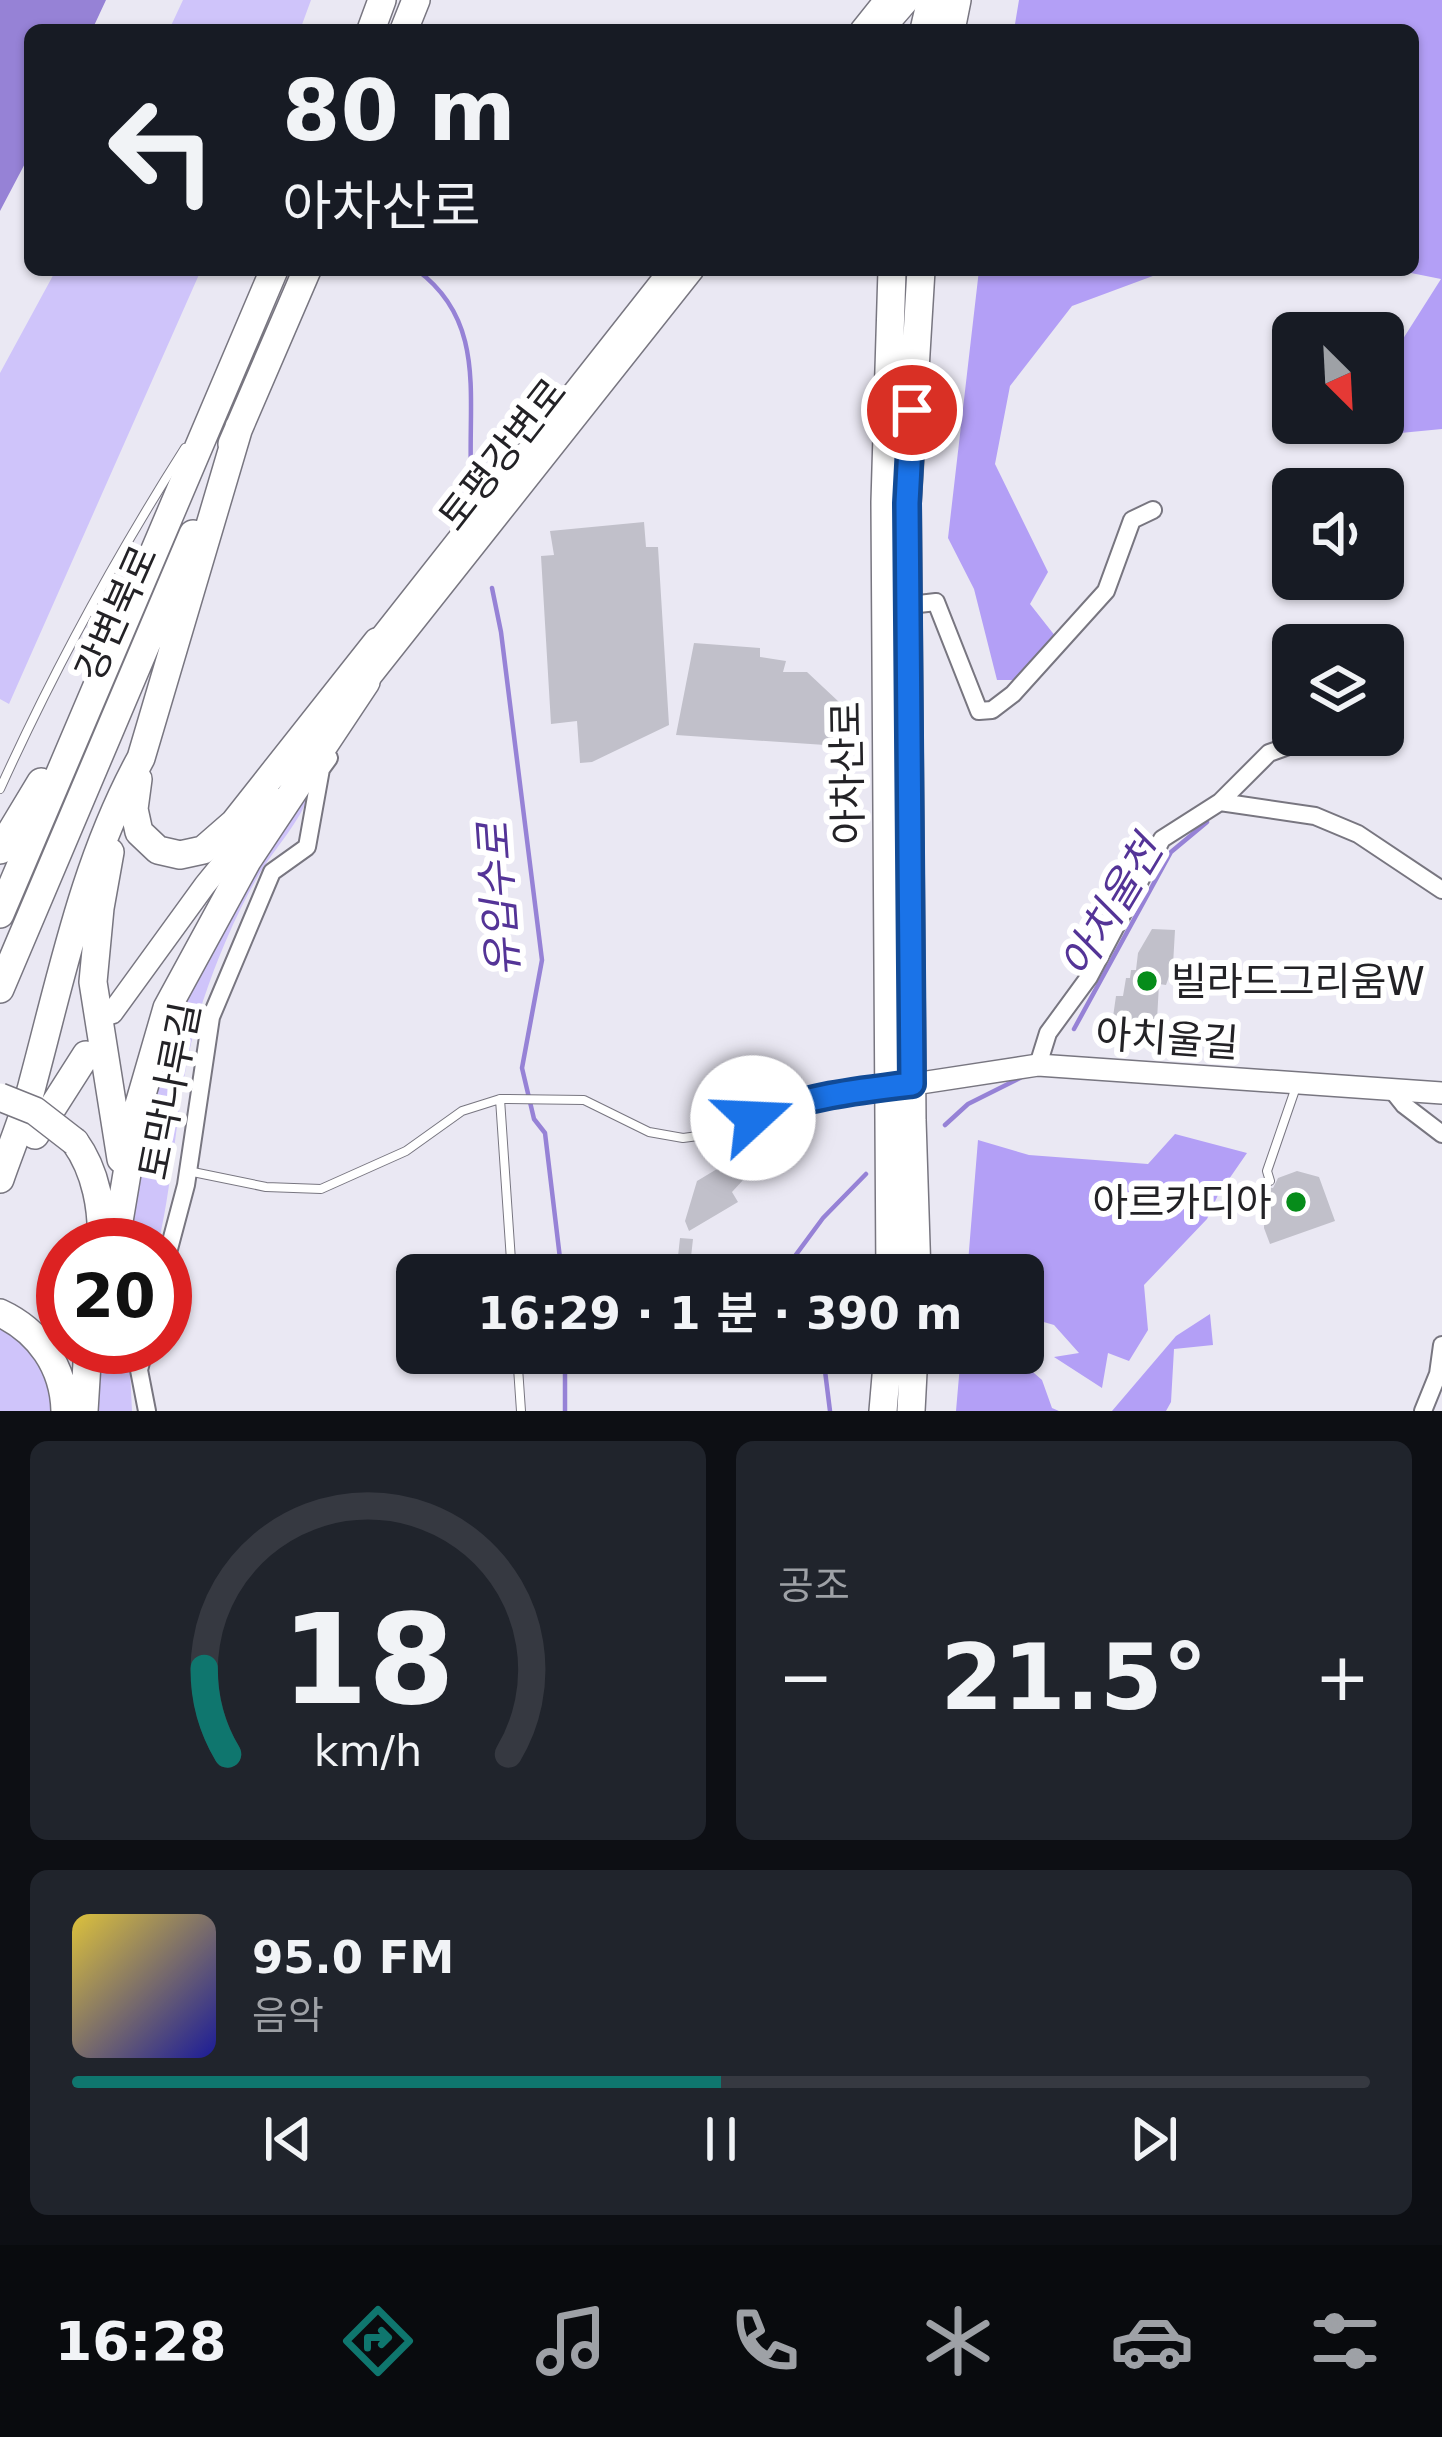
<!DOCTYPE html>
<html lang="ko">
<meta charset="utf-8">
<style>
:root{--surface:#171b24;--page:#20242c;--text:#f1f3f6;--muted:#9ea1a6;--line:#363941;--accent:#0f766e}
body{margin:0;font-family:"DejaVu Sans","Noto Sans KR",sans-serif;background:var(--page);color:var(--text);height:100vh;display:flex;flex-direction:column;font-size:45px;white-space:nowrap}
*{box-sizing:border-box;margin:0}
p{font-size:39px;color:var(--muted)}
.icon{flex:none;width:66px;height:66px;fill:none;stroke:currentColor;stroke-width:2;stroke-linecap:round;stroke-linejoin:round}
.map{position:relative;height:1411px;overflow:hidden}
.side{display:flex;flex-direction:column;gap:30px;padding:30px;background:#0d0f14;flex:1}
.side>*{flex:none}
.banner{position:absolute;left:24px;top:24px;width:1395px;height:252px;border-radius:18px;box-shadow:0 3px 9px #0004;background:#171b24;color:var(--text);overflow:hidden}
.needle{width:78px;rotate:156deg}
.fabs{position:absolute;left:1272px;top:312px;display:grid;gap:24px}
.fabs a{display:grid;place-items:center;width:132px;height:132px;border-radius:18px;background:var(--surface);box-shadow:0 3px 9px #0004;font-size:60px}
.speed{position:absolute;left:36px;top:1218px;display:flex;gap:24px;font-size:60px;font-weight:700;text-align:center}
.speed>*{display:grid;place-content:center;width:156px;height:156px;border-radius:50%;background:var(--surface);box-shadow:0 3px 9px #0004;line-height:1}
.speed .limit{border:18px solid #d22;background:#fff;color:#111}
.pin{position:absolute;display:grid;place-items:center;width:102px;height:102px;color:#fff;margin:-51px;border:6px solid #fff;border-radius:50%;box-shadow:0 3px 12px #0007}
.me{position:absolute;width:132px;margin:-66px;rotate:70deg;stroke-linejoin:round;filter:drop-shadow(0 0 9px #0008)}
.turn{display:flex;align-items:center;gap:42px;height:252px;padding:0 60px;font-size:54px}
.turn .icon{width:156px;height:156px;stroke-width:2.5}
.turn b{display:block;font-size:84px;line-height:102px}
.big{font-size:90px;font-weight:600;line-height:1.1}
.side .card{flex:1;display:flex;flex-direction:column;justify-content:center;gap:18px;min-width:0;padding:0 42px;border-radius:18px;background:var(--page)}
.side .dial{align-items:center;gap:0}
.dial svg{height:312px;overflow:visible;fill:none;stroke:var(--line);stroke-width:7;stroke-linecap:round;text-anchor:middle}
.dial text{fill:var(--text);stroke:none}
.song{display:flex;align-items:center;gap:36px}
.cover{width:144px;height:144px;border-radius:18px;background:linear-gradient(135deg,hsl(50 70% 55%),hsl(240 70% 35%))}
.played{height:12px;border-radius:6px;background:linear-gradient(90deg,var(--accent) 50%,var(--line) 50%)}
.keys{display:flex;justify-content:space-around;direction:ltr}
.heat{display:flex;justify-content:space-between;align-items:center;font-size:66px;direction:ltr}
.side .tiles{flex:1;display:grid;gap:30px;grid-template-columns:1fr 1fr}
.card:last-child{grid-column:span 2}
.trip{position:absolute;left:396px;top:1254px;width:648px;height:120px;border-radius:18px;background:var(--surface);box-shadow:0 3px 9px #0004;font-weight:600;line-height:120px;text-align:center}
.tabs{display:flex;height:192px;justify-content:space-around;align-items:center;background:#090b0e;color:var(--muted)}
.tabs .icon{width:84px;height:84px}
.tabs .current{color:var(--accent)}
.tabs b{font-size:54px;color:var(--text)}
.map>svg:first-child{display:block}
.green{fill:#cfc4fa}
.forest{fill:#b39ff6}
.water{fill:#9682d6}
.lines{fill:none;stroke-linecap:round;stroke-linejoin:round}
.stream{stroke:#9682d6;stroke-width:4.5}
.building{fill:#c1c0ca}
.service-casing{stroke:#787680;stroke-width:10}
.minor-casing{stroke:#787680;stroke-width:20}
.tertiary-casing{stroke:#787680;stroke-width:24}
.primary-casing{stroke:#787680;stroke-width:30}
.trunk-casing{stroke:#787680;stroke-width:30}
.service{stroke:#fff;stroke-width:8}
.minor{stroke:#fff;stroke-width:16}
.tertiary{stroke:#fff;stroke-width:21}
.primary{stroke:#fff;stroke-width:27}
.trunk{stroke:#fff;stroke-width:27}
.trunk-bridge-casing{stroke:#787680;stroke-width:30;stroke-linecap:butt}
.trunk-bridge{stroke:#fff;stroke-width:27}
.route-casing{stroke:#114b97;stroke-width:30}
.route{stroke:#1a73e8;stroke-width:21}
.poi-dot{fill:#068c1a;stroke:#fff;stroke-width:4.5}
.labels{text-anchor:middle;stroke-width:12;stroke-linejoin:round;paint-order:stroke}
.street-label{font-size:39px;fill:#232226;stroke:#fff}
.poi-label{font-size:39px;fill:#232226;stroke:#fff;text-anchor:start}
.water-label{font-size:42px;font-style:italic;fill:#543497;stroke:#fff}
</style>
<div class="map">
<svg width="1442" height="1411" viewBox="0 0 1442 1411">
<rect width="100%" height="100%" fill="#eae8f3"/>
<!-- green -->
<path class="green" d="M183 0H311L300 30H169Z
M56 270H201L9 704 0 699V373Z
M311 790C300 823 276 846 258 876 236 914 217 959 203 1001 176 1080 177 1165 158 1245H119L150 1072 259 848Z
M0 1324 34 1349 57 1411H0Z
M95 1347H136L130 1369 132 1411H95Z"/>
<!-- forest -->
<path class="forest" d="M1019 0H1442V429L1390 434 1394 353 1441 279 1396 270H1413V30H1014Z
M979 270H1169L1072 306 1010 386 995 464 1048 572 1030 604 1063 646 1025 680H997L974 589 948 538Z
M1175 1134 1247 1153 1218 1195 1207 1219 1144 1285 1148 1330 1129 1361 1108 1353 1102 1388 1054 1357 1079 1353 1054 1325 1023 1316V1275H967L978 1140 1029 1155 1148 1164Z
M1210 1314 1213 1345 1174 1349 1171 1402 1166 1411H1112L1176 1336Z
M961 1353H1011L1042 1380 1052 1408 1059 1411H956Z"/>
<!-- water -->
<path class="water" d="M0 0H106L92 30H30V154L0 211Z"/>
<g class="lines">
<!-- stream -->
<path class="stream" d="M417 270C486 321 468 395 471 472
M492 588 501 632 542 960 522 1068 534 1119 545 1133 562 1275
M1074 1029 1171 852 1207 822
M945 1125 968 1104 1020 1078
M781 1275 823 1218 866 1174
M565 1353V1411
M818 1353 824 1363 830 1411"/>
</g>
<!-- building -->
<path class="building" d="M644 522 646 547H658L669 725 592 762 580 763 577 721 551 724 541 556 554 555 550 531Z
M694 643 760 648V657L786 661 783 672H807L839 702 840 746 676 735Z
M1152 929 1175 930 1173 965 1166 985 1159 984 1157 1020H1153V1029L1112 1024 1116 996H1123L1126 978H1130L1131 970H1136L1138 953Z
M737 1157 744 1179 732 1192 738 1202 689 1231 685 1221 697 1181Z
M1297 1171 1319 1177 1335 1221 1270 1244 1264 1228 1265 1187 1273 1188 1278 1178Z
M680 1238 693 1239 689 1275H676Z"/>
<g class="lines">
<defs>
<path id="service" d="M0 789C54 670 115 558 185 448
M500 1099 512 1275
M188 1171 266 1187 321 1189 406 1151 462 1111 500 1099 584 1100 649 1132 683 1138 713 1134 800 1099 881 1088
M1270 1181 1267 1171 1297 1084
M517 1353 521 1411"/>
<path id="minor" d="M910 605 936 602 979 711 992 710 1013 694 1106 591 1132 520 1153 510
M1383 701 1390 697
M1220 802 1269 753 1319 735
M1038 1065 1048 1033 1089 977 1162 839 1220 802 1315 816 1358 834 1442 890
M1392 1090 1404 1105 1442 1134
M165 1264 186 1185 211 1017 272 872 307 847 321 769 329 758
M145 1347 139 1370 147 1411
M1423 1411 1438 1374 1442 1345"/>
<path id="tertiary" d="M861 30 885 0
M883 30 909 0
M374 654 377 642 670 270
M357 694 693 270
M112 1013 205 885 275 799
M901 1086 1038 1065 1442 1093"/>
<path id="primary" d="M924 30 931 0
M951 30 957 0
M890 1275 885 502 892 270
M917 1275 912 1120 907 503 921 270
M883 1411 888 1353
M911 1411 914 1353"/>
<path id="trunk" d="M371 30 382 0
M404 30 416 0
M232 444 307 270
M138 779 134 809 139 832 158 850 180 855 203 850 234 823 377 642
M0 850 41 782
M110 852 100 908 93 982 121 1159
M0 914 274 270
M0 989 193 534
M35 1135 86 1055
M75 1142C96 1171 103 1210 101 1245
M0 1179C11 1147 25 1115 33 1082 63 970 85 860 141 758L239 427
M115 1245 138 1108 167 1008 247 861 366 682
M0 1313C39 1331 64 1367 65 1411
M84 1411 88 1347"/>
</defs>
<!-- service casing -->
<use href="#service" class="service-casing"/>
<!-- minor casing -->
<use href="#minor" class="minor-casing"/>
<!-- tertiary casing -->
<use href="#tertiary" class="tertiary-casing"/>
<!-- primary casing -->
<use href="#primary" class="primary-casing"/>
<!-- trunk casing -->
<use href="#trunk" class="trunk-casing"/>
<!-- service -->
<use href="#service" class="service"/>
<!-- minor -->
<use href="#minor" class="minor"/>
<!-- tertiary -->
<use href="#tertiary" class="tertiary"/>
<!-- primary -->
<use href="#primary" class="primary"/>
<!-- trunk -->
<use href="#trunk" class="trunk"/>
<defs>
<path id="trunk-bridge" d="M0 1097 35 1111 75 1142"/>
</defs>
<!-- trunk-bridge casing -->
<use href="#trunk-bridge" class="trunk-bridge-casing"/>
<!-- trunk-bridge -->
<use href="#trunk-bridge" class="trunk-bridge"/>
</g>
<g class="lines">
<defs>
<path id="route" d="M753 1118C809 1096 853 1091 912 1084L907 503 912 410"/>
</defs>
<!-- route casing -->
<use href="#route" class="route-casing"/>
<!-- route -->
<use href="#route" class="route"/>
</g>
<!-- markers -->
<g class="poi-dot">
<circle cx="1147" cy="981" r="12"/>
<circle cx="1296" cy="1202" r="12"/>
</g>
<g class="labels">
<!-- street labels -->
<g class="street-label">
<text transform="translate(502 454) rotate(-52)" y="14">토평강변로</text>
<text transform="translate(116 613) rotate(-66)" y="14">강변북로</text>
<text transform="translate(847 773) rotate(-91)" y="14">아차산로</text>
<text transform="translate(1167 1038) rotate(4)" y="14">아치울길</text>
<text transform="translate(169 1091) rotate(-79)" y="14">토막나루길</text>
</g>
<!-- poi labels -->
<g class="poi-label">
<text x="1171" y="995">빌라드그리움W</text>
<text x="1272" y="1216" text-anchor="end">아르카디아</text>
</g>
<!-- water labels -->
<g class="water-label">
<text transform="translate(498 900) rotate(-94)" y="15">유입수로</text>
<text transform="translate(1111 907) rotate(-59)" y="15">아치울천</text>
</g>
</g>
</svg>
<div class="fabs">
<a><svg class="needle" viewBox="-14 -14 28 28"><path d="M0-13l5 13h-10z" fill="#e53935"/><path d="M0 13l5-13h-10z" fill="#9ea1a6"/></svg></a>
<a><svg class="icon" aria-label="sound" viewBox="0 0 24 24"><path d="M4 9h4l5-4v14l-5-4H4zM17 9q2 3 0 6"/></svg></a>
<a><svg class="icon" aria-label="layers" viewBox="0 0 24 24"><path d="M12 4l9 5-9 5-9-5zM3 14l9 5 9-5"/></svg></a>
</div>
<div class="speed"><div class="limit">20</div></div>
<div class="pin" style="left:912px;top:410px;background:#d93025"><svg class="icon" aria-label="arrive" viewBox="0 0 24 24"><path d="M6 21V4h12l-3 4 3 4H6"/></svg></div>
<svg class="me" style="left:753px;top:1118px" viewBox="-20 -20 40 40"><circle r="19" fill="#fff"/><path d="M0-13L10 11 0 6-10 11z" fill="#1a73e8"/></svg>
<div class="trip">16:29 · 1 분 · 390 m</div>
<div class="banner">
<div class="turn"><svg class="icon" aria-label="left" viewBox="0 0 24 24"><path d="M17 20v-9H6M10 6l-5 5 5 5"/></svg><div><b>80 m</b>아차산로</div></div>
</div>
</div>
<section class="side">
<div class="tiles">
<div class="card dial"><svg viewBox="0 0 100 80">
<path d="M14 69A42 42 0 1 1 86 69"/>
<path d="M14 69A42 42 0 0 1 8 47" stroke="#0f766e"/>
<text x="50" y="56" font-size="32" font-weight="700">18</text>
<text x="50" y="72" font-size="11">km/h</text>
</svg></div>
<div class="card"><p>공조</p>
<div class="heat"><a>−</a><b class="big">21.5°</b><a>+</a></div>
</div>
<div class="card">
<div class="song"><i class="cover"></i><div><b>95.0 FM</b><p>음악</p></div></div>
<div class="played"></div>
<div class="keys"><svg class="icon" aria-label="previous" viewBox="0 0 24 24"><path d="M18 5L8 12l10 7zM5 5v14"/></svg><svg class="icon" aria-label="pause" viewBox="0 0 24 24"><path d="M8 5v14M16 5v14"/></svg><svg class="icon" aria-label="next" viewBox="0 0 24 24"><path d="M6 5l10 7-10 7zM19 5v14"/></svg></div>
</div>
</div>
</section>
<nav class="tabs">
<b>16:28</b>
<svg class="icon current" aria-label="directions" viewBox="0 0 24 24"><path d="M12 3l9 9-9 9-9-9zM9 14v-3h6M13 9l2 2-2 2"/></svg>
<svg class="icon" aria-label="music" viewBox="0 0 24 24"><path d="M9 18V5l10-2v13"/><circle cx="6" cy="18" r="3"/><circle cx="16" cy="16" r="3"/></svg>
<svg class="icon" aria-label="phone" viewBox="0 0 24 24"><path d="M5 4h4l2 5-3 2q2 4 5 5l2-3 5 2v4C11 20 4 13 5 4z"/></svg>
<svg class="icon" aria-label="climate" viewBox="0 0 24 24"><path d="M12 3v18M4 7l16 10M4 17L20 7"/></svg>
<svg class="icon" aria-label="car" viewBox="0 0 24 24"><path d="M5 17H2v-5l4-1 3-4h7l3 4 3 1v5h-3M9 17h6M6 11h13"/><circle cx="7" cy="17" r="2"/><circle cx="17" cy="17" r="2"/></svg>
<svg class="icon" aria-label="filters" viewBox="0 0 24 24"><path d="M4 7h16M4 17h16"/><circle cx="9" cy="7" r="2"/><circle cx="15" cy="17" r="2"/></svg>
</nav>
